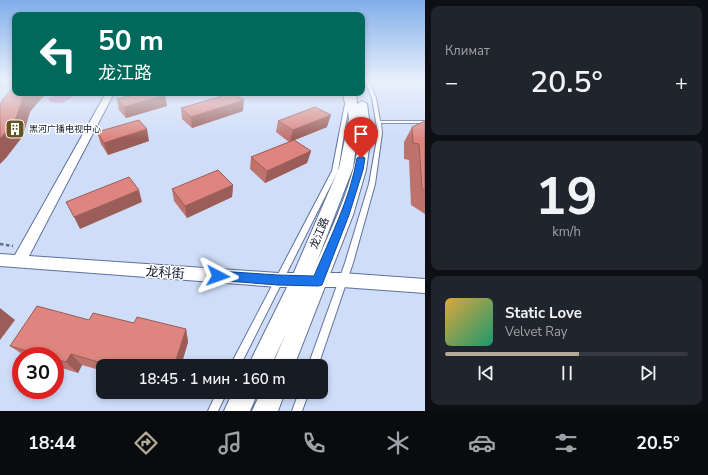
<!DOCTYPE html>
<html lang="ru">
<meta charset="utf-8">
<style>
:root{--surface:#171b24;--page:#20242c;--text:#f1f3f6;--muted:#9ea1a6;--line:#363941;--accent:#b3ab97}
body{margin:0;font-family:"Nunito Sans","Noto Sans SC",sans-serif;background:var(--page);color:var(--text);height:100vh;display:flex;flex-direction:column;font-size:15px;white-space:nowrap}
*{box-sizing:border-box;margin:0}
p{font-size:13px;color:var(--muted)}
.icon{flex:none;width:22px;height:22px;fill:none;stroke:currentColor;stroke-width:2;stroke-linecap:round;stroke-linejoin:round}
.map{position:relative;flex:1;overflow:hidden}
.drawer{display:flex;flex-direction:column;gap:6px;padding:6px;background:#0d0f14;width:283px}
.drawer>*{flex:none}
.banner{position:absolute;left:12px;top:12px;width:353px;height:84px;border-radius:8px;box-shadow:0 2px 6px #0003;background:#00695c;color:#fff;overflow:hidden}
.speed{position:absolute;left:12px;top:347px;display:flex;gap:8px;font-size:20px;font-weight:700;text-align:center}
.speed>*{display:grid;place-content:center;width:52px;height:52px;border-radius:50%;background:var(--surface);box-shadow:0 2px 6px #0003;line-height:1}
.speed .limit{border:6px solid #d22;background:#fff;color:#111}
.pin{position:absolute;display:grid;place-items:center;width:34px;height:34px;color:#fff;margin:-41px -17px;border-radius:50% 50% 50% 0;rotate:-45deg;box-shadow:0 0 4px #0007}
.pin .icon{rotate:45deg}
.me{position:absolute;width:44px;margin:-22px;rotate:94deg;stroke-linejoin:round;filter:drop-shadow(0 0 3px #0008)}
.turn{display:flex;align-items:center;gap:14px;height:84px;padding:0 20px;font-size:18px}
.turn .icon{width:52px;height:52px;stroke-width:2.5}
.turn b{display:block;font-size:28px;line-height:34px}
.big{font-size:30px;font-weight:600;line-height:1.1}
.drawer .tile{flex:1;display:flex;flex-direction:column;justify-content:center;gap:6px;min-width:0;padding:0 14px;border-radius:8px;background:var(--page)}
.drawer .dial{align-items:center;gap:0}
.dial b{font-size:52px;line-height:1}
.song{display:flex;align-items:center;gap:12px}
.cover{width:48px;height:48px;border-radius:6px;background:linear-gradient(135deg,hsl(40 70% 55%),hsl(160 70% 35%))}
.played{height:4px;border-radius:2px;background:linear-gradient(90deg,var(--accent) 55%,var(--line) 55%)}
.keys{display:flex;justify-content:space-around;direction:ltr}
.heat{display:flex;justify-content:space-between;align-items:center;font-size:22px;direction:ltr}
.trip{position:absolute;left:96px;top:359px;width:232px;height:40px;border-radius:8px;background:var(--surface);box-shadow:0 2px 6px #0003;font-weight:600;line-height:40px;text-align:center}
.tab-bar{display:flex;height:64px;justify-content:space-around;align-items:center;background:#090b0e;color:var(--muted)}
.tab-bar .icon{width:28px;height:28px}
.tab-bar .active{color:var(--accent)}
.tab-bar b{font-size:18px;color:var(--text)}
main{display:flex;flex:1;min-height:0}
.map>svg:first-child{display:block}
.green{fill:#ce98d0}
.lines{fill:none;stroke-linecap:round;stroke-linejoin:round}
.service-casing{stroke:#5e719b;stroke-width:2}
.minor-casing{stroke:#5e719b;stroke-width:2}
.tertiary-casing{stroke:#5e719b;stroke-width:2}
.path-far1{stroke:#657086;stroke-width:1.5;stroke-dasharray:2 1.5;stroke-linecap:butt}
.path{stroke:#657086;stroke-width:2.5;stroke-dasharray:3.5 2.5;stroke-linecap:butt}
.service{fill:#fff;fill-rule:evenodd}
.minor{fill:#fff;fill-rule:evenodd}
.tertiary{fill:#fff;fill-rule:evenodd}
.wall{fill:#be726c}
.shaded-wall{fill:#9b5d58}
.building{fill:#dd857e;stroke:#9b5d58}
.route{fill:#1a73e8;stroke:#114b97}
.labels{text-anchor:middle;stroke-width:3;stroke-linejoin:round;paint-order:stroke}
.far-poi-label{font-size:9px;fill:#0f1627;stroke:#fefefe;text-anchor:start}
.street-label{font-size:11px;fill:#0f1627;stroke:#fefefe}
.near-street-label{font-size:13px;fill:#0f1627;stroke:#fefefe}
</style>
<main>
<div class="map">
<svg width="425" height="411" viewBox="0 0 425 411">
<rect width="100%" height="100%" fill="#cfddf9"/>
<!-- green -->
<path class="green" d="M68 93 72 97C66 103 57 105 49 101V98L58 94Z"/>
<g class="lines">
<defs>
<path id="service" d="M365 81H369L376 98 380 121H425V123H381L382 133 375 184 353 263 318 366H308L345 263 369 184 378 133 372 98Z
M343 93H347L349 104 338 171 240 366H230L332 171 345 104Z
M217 392H227L218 411H208Z
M299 392H309L302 411H292Z"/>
<path id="minor" d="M106 93H114L29 256 278 273H342L425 279V293L342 287H278L0 266V254L15 255Z"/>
<path id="tertiary" d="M346 93H356L357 104 362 101 367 104 371 134 366 170 353 215 294 366H272L286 333 271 366H248L292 277 339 168 349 119ZM359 125C362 166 332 227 316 264L353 168Z
M233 392H258L250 411H224Z
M261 392H285L278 411H252Z"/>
</defs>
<!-- service casing -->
<use href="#service" class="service-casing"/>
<!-- minor casing -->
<use href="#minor" class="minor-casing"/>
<!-- tertiary casing -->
<use href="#tertiary" class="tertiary-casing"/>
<!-- path-far1 -->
<path class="path-far1" d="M0 81 14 82
M0 86 8 82"/>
<!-- path -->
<path class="path" d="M0 244 13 246"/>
<!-- service -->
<use href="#service" class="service"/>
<!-- minor -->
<use href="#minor" class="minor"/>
<!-- tertiary -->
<use href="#tertiary" class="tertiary"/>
</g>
<!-- wall -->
<path class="wall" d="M165 95 167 106 126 118 119 110 117 99Z
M181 108 243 111 192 128 182 119Z
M278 121 327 127 294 140 311 151 307 163 265 183 250 169 251 157 289 142 276 132Z
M425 121V214L411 205 409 160 404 159V142L412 127Z
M97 132 149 141 108 155 101 144Z
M233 185 232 197 187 218 174 201 172 189Z
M89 320 134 323 186 329 188 342 181 366H103V371L82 365 78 373 55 366V356H25L10 346Z"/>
<!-- shaded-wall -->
<path class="shaded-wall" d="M28 93H47L41 99 30 112 23 136 6 158 0 164V139L23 98Z
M165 95 167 106 126 118 124 107Z
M244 100 243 111 192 128 191 117Z
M331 115 327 127 290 142 293 130Z
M147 129 149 141 108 155 104 143Z
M311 151 307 163 265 183 267 171Z
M233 185 232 197 187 218 185 206Z
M139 190 142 202 80 229 74 217Z
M0 308 15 320 0 340Z
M186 329 188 342 181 366H174Z
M71 354 82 365 78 373 66 362Z
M118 359 123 366H115Z"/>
<!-- building -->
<path class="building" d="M15 86V93H28L23 98 15 121 0 139V105L3 99Z
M140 93H163L165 95 124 107 117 99Z
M232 93 244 100 191 117 181 108Z
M315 107 331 115 293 130 278 121Z
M139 120 147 129 104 143 97 132Z
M425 121V191L422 189 419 144 413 143 412 127Z
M294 140 311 151 267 171 251 157Z
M218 170 233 185 185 206 172 189Z
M129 177 139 190 74 217 66 202Z
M37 306 89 320 93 313 134 323 137 317 186 329 174 366H140L118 359 115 366H112L71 354 66 362 55 359V356H45L10 346Z"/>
<!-- sky -->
<linearGradient id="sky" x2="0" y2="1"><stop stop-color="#80aee9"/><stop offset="0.58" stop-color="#e9f0fc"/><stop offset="1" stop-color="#e9f0fc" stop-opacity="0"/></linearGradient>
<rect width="425" height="139" fill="url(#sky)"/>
<!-- route -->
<path class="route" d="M361 156 365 158 363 170 349 215 322 285 318 286 278 285 214 280 213 276 214 272 218 271 278 275 314 276C330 238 350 199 357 158Z"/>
<!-- icons -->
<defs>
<symbol id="building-square" viewBox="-11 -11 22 22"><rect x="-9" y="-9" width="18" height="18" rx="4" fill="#685322" stroke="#fefefe"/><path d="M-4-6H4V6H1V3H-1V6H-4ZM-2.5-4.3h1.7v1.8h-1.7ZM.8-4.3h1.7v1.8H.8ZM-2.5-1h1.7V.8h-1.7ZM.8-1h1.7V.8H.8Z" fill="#fff"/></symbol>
</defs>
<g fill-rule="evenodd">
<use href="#building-square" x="4" y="118" width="22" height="22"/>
</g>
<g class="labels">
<!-- far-poi labels -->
<g class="far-poi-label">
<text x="29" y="132">黑河广播电视中心</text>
</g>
<!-- street labels -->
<g class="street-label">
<text transform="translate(319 233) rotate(-68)" y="4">龙江路</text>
</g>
<!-- near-street labels -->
<g class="near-street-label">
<text transform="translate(165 272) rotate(4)" y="5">龙科街</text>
</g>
</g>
</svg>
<div class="speed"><div class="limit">30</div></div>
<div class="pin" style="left:361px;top:158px;background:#d93025"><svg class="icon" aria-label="arrive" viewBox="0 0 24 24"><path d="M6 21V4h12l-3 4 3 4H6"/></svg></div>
<svg class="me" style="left:218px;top:276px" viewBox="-20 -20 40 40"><path d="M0-17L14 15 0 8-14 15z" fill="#1a73e8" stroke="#fff" stroke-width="4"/></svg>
<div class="trip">18:45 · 1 мин · 160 m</div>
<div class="banner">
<div class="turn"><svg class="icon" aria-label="left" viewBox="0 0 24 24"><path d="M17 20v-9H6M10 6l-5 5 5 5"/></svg><div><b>50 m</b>龙江路</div></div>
</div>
</div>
<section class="drawer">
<div class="tile"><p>Климат</p>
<div class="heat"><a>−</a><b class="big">20.5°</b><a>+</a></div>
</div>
<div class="tile dial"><b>19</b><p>km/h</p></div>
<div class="tile">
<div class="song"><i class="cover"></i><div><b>Static Love</b><p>Velvet Ray</p></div></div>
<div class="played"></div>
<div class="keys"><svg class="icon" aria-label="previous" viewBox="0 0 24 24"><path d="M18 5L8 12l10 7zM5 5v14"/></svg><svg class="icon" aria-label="pause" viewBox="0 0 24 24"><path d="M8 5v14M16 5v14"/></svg><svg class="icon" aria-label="next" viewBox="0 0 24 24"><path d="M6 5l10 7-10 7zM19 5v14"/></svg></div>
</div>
</section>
</main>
<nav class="tab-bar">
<b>18:44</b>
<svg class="icon active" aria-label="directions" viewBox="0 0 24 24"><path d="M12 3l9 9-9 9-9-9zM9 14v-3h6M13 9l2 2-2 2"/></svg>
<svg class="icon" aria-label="music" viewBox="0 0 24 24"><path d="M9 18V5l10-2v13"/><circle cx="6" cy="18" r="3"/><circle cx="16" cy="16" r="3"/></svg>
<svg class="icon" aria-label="phone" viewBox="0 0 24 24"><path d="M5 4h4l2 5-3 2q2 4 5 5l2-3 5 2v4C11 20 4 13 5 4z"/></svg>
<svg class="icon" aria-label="climate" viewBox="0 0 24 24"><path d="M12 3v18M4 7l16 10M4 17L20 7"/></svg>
<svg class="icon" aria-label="car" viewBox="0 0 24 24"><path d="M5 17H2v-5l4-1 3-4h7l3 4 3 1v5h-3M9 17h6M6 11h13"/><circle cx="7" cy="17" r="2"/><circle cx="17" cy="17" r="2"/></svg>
<svg class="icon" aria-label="filters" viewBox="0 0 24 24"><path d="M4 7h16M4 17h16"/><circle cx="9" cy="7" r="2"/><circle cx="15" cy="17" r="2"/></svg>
<b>20.5°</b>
</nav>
